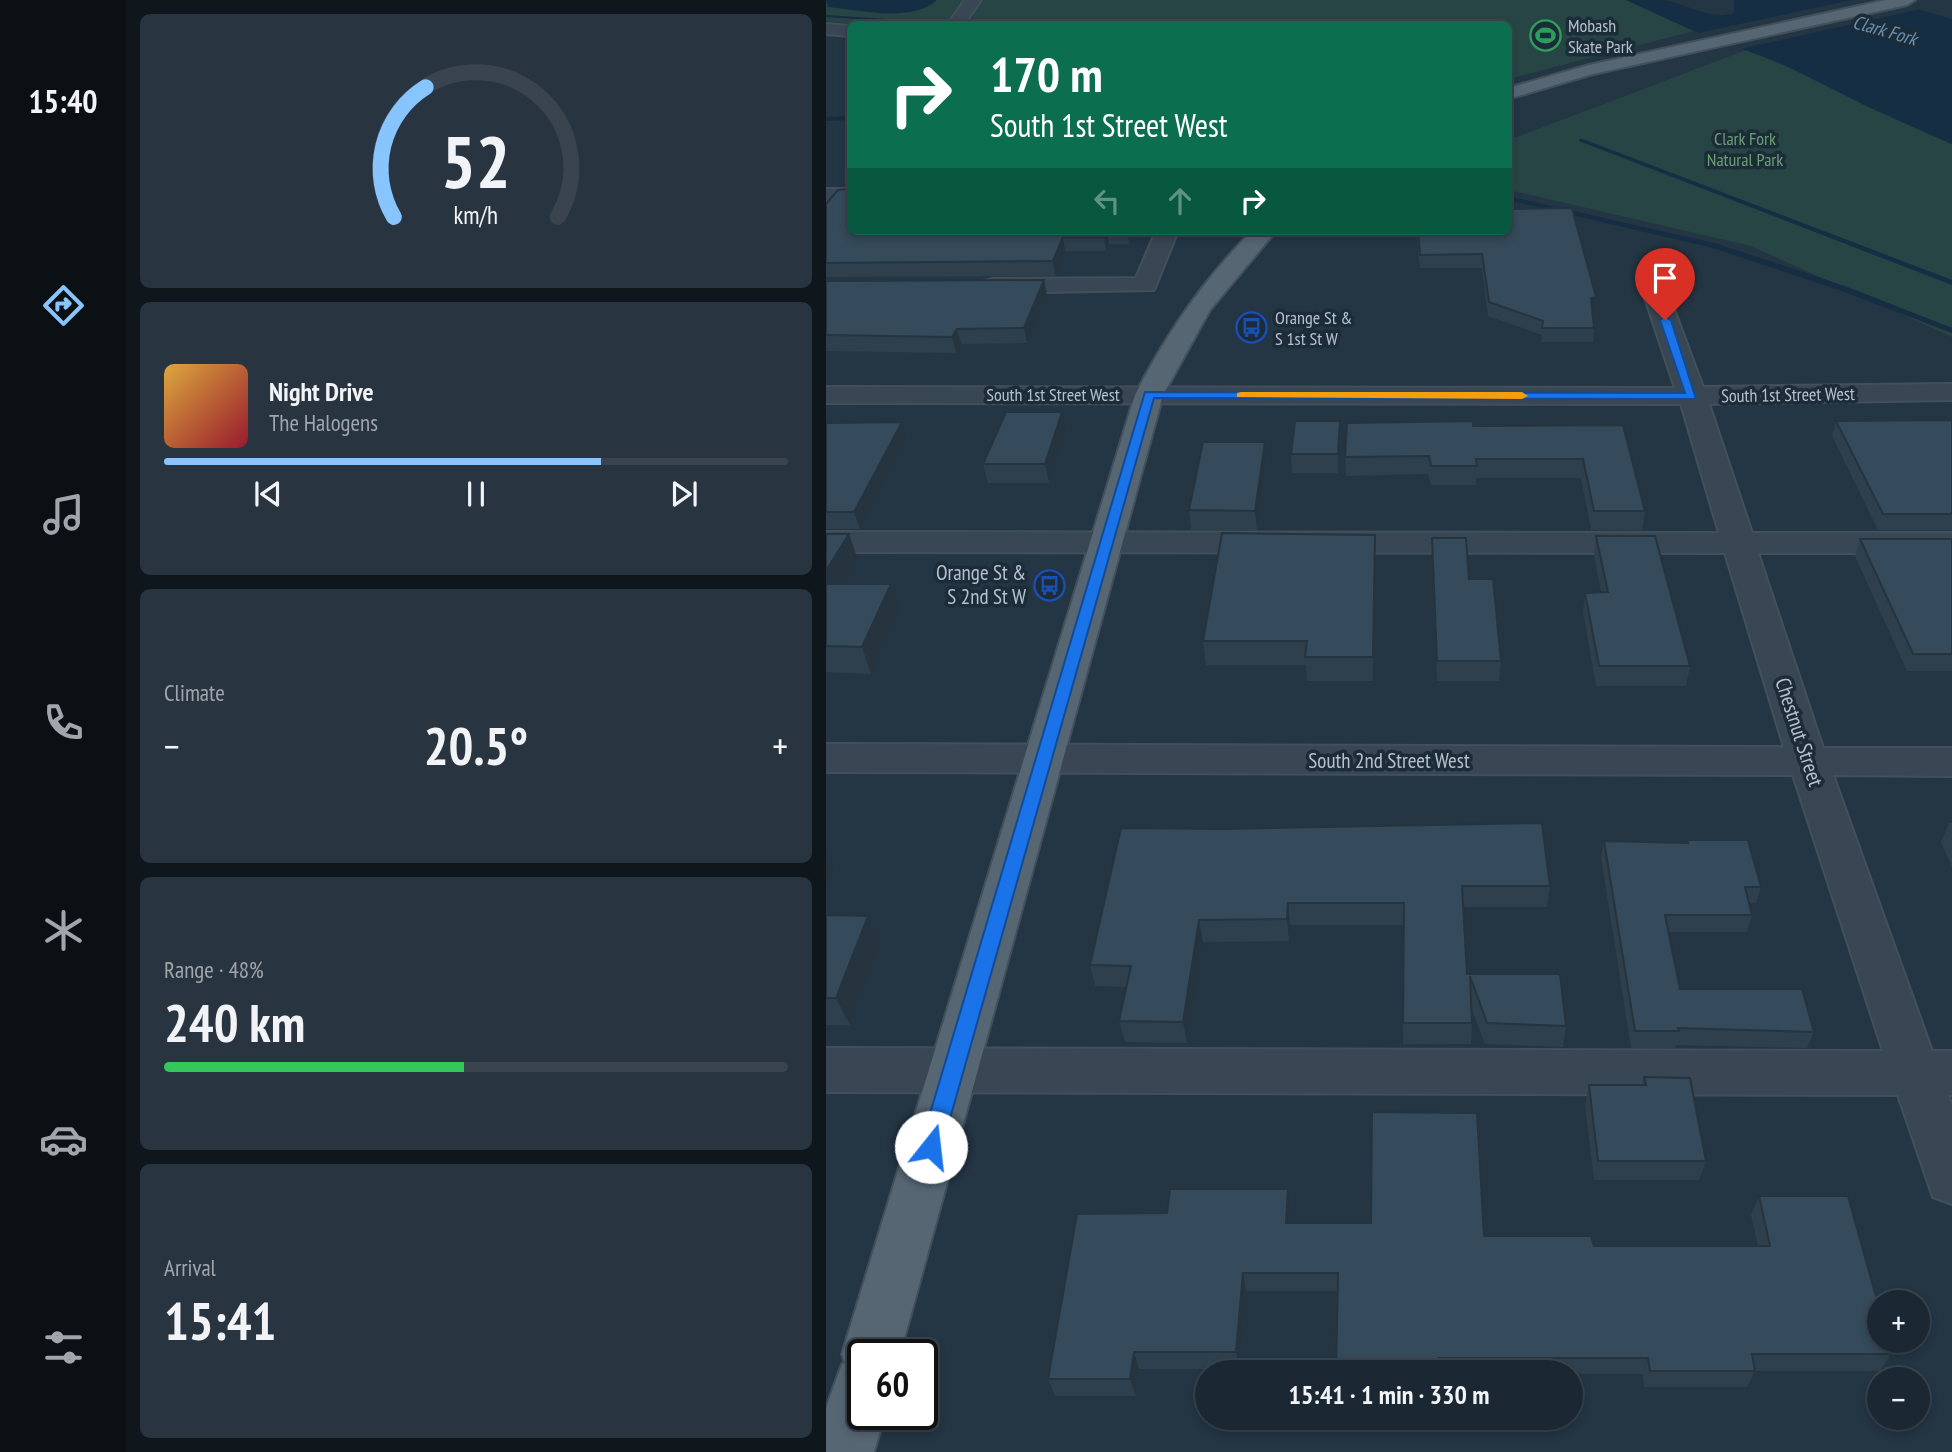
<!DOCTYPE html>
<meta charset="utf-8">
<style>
:root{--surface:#1b2833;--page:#28343f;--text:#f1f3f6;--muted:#a0a6ac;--line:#39444e;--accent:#88c5ff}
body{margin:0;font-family:"PT Sans Narrow",sans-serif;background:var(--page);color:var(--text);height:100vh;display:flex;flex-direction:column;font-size:26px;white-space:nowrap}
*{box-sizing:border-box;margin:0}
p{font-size:23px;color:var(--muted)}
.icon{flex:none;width:38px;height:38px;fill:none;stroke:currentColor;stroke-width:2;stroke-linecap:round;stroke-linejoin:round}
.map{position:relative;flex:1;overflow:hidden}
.sheet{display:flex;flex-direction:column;gap:14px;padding:14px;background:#0f161c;width:700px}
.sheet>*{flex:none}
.banner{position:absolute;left:21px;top:21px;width:665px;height:214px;border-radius:10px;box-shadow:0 4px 10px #0003,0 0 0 2px var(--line);background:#0b6e4f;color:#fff;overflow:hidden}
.fabs{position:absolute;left:1041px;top:1290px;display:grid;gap:14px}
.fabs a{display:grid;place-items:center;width:63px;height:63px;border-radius:50%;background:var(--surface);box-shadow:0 4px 10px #0003,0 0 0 2px var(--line);font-size:35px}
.speed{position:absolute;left:21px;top:1339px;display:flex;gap:14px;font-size:35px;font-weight:700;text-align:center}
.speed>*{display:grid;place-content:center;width:91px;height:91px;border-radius:50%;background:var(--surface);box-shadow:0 4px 10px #0003,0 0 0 2px var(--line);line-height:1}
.speed .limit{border:4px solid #111;border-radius:10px;background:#fff;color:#111}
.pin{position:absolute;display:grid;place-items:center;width:60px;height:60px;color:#fff;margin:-72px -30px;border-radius:50% 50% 50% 0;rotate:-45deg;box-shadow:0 0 7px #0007}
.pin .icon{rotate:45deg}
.me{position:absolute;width:77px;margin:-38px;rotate:16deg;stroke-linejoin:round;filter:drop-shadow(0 0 5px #0008)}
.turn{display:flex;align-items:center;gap:24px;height:147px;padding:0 28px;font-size:32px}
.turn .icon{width:91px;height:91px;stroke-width:2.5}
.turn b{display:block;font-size:49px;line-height:60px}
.lanes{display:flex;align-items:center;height:66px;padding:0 28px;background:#0003;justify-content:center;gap:35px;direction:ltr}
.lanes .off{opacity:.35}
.big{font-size:52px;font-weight:700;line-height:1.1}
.sheet .tile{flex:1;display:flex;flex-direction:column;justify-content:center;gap:10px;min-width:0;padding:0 24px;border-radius:10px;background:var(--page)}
.sheet .dial{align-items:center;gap:0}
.dial svg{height:182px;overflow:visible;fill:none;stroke:var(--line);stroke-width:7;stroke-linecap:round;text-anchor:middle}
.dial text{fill:var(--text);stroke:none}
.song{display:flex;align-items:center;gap:21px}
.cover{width:84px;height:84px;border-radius:10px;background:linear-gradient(135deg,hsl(40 70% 55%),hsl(350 70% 35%))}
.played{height:7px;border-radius:4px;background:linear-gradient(90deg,var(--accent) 70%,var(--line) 70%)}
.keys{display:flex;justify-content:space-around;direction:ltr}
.heat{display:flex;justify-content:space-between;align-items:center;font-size:38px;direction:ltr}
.charge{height:10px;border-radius:5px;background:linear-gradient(90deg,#34c759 48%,var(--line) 0)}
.trip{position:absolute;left:369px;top:1360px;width:388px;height:70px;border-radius:35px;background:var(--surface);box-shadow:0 4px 10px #0003,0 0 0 2px var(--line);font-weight:700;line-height:70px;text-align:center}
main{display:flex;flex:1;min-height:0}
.dock{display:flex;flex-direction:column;width:126px;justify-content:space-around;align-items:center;background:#0b1014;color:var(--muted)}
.dock .icon{width:49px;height:49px}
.dock .selected{color:var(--accent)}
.dock b{font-size:32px;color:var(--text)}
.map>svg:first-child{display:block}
.green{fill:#264544}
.water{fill:#152e43}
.pier{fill:#243544}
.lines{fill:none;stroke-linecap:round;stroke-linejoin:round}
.stream{fill:#152e43;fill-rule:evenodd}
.minor-casing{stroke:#42505c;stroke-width:4}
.major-casing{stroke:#42505c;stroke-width:4}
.minor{fill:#384753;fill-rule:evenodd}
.major{fill:#566673;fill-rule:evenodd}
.wall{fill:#2e404d}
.shaded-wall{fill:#25343f}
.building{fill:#354a5a;stroke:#25343f;stroke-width:2}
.route{fill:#1a73e8;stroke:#114b97;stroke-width:2}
.slow{fill:#f59e0b}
.labels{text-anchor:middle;stroke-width:7;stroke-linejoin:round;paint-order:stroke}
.far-poi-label{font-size:18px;fill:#b5c2cd;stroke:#1d2c39;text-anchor:start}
.far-park-label{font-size:18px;fill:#6aa070;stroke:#1d2c39}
.far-street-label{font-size:18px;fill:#b5c2cd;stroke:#1d2c39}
.far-water-label{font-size:19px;font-style:italic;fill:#6b91af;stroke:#1d2c39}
.poi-label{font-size:21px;fill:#b5c2cd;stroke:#1d2c39;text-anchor:end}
.street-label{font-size:21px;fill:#b5c2cd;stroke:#1d2c39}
</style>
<main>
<nav class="dock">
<b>15:40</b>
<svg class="icon selected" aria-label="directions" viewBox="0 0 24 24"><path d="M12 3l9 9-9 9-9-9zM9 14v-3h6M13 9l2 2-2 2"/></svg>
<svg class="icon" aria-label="music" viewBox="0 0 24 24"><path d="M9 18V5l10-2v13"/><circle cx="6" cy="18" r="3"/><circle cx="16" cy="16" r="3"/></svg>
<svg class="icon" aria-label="phone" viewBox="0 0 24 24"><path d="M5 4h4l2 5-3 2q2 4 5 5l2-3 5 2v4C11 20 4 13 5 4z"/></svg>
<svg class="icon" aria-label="climate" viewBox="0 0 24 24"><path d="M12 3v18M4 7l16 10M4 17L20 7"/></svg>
<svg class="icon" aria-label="car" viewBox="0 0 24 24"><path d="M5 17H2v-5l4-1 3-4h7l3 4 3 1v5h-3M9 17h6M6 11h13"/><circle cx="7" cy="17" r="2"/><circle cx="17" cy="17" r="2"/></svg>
<svg class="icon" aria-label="filters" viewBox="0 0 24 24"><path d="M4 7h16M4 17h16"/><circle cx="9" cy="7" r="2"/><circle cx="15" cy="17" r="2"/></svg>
</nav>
<section class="sheet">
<div class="tile dial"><svg viewBox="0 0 100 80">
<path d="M14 69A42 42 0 1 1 86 69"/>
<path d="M14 69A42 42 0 0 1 28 12" stroke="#88c5ff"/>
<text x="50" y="56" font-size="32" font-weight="700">52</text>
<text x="50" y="72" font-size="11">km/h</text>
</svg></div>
<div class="tile">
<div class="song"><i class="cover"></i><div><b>Night Drive</b><p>The Halogens</p></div></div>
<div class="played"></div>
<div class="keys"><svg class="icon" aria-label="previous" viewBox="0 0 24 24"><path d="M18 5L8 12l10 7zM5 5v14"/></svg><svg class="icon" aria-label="pause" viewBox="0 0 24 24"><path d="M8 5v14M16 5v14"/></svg><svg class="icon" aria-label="next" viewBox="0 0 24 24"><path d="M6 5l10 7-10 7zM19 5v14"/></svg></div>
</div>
<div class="tile"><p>Climate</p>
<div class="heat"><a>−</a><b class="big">20.5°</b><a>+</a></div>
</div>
<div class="tile"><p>Range · 48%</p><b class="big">240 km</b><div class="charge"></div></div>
<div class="tile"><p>Arrival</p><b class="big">15:41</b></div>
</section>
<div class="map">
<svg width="1126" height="1452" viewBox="0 0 1126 1452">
<rect width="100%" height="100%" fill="#243544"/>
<!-- green -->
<path class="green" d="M0 0H800L868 31 683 79 682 24H28L0 21Z
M920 50C991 77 1056 116 1126 144V337L925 246 683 190V140Z"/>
<!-- water -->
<path class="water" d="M0 0H111C86 23 33 10 2 7Z
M800 0C812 0 826 0 838 0 862 4 883 21 908 13V0H1059L1126 19V144L1040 106 957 64 868 31Z"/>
<!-- pier -->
<path class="pier" d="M1026 0H1072L1099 8 910 50 867 34Z"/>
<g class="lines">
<!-- stream -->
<path class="stream" d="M0 15 105 22 108 24 0 17Z
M24 116V120L0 121V117Z
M753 139H757L1126 280V285L753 141Z
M682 196 892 244 1019 286 1126 328V333L1013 290 887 248 682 200Z"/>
<defs>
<path id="minor" d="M139 0H155L138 24H122Z
M0 24 24 26V36L0 34Z
M0 189H24V201H0Z
M330 231H352L328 290 167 293 158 291 155 286 158 281 167 279 310 278Z
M826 276 835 278 838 283 877 387 1126 384V400L883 404 926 533H1126V553H932L997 748H1126V776L1007 775 1106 1051H1126V1095H1122L1126 1105V1204L1107 1197 1072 1095 0 1092V1048L1057 1051 967 775 0 772V744L958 747 899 553 0 552V532L893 533 855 404 0 403V387L849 388 814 283 817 278Z"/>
<path id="major" d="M1060 0H1089L1081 5 767 74 682 99V88L763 65Z
M426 231H450L384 310 337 395 74 1354H37V1414H59L48 1452H0V1408L16 1364 19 1363 16 1354 309 395C340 334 378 279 426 231Z"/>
</defs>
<!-- minor casing -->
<use href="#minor" class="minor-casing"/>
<!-- major casing -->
<use href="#major" class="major-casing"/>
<!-- minor -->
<use href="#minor" class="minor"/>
<!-- major -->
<use href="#major" class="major"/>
</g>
<!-- wall -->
<path class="wall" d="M0 204 24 231H308L303 244H283L280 251H239L229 276 0 277Z
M590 231H682L768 311H766L768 328 767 342H715L716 335 662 316 656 268H594Z
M0 281 221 295 201 343 135 344 130 353 0 351Z
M1126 420V530H1052L1006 436 1010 421Z
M514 421V439L512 473H466L465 454Z
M0 423 81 439 34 529H0Z
M797 425 819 511 816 530H765L755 478H650V485H605L602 474 520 476 519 457 647 426Z
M240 430 223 483H162L157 464Z
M439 442 440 461 431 530H365L363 510Z
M0 534 32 560 17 584H65L74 610 45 674 0 672Z
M549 535 547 681H481L480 665H380L377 641Z
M770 536 864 666 860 686H770L757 612 759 593 775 592 768 555Z
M606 538 675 661 673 681H611L606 558Z
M1034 539H1126V671H1081L1029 556Z
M1123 823H1126V867L1115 842Z
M295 828 724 886 721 907H637L641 974 740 1026 737 1047 659 1044 645 1007 646 1023 645 1044H577L578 925H464L463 941 377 942 361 1043 299 1042 293 1021 300 987 269 986 264 965Z
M861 840 935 887 930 903H923L926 915 921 932H842L854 989 988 1032 981 1048 850 1045 849 1048H805L775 857 778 841 860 843Z
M0 915 54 943 24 1025H0Z
M818 1077 880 1161 873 1180H768L759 1105 763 1085H816Z
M462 1189 464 1208 463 1223 658 1236 768 1246H932L925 1215 933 1196 1065 1354 1054 1371H929L921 1387H818L817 1374H746V1372H510L512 1291H420L414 1369H313L310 1396H229L222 1379 341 1213Z"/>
<!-- shaded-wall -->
<path class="shaded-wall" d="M281 231 283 244 280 251 278 237Z
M301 231H308L303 244Z
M237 237 239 251 229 276 227 261Z
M218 280 221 295 201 343 198 328Z
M770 297 768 311 763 312 765 298Z
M131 329 135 344 130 353 126 337Z
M236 412 240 430 223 483 219 464Z
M514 421V439L512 473V454Z
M76 422 81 439 34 529 28 512Z
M439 442 440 461 431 530 429 511Z
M23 534 32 560 2 610 0 606V571Z
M65 584 74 610 45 674 36 647Z
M0 853 8 870 0 888Z
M462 903 464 925 463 941 461 919Z
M42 916 54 943 24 1025 10 998Z
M373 920 377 942 361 1043 357 1022Z
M462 1189 464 1208 462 1241 460 1223Z
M417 1273 420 1291 414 1369 410 1352Z
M308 1352 313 1369 310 1396 304 1379Z"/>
<!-- building -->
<path class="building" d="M24 175V231H281L278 237H237L227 261 0 263V204L12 190 22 189 23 177Z
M746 208 770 297 765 298 768 328H716L717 321 663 302 656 254 594 255 592 231H682V209Z
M218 280 198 328 131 329 126 337 0 335V281Z
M180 412H236L219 464H157Z
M1126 420V514H1057L1010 421Z
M469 421H514L512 454H465Z
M647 421V426L797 425 819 511H768L757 459H650L651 466H605L603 456 519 457 521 423Z
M76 422 28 512H0V423Z
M377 442H439L429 511 363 510Z
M396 533 549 535 547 657H479L481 641H377Z
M0 534H23L0 571Z
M770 536H829L864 666H773L759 593 782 592Z
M606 538H640L643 579H667L675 661H611Z
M1034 539H1126V654H1087Z
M0 584H65L36 647 0 646Z
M716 823 724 886H636L641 974H734L740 1026 661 1023 644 976 646 1023H577L578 903H462L461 919 373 920 357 1022 293 1021 305 966 264 965 295 828 396 829Z
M861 840H922L935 887H919L926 915H839L854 989H976L988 1032 852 1028 853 1031H809L778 841 862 843Z
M0 915 42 916 10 998H0Z
M818 1077 864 1078 880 1161H772L763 1085H820Z
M546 1112 651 1113 658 1236H765L768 1246H944L933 1196H1022L1054 1311V1340H1062L1065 1354H926L929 1371H824L822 1358H612V1372H510L512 1273H417L410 1352H308L304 1379H222L251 1214 341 1213 344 1189H462L460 1223H545Z"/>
<!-- route -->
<path class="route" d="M839 317 845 320 870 399 328 398 116 1147 113 1154 105 1157 98 1154 94 1147 319 392 859 393 834 320Z"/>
<!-- slow -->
<path class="slow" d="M415 392H696L702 396 696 399 411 397V393Z"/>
<!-- icons -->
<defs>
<symbol id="stadium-ring" viewBox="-11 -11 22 22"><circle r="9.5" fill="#1d2c39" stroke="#2e9e5b" stroke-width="1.5"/><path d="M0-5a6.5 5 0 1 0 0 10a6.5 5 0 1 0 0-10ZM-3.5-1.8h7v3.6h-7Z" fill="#2e9e5b"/></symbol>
<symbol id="bus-ring" viewBox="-11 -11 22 22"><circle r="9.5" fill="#1d2c39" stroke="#1a4fb4" stroke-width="1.5"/><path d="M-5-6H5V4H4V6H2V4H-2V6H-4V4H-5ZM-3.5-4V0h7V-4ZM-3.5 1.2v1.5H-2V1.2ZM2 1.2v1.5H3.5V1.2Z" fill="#1a4fb4"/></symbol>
</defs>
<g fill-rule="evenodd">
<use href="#stadium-ring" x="702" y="18" width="35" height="35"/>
<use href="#bus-ring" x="408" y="310" width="35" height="35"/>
<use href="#bus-ring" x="206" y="568" width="35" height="35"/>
</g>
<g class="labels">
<!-- far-poi labels -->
<g class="far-poi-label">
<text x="742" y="32">Mobash<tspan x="742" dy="21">Skate Park</tspan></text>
<text x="449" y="324">Orange St &amp;<tspan x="449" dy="21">S 1st St W</tspan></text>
</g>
<!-- far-park labels -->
<g class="far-park-label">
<text x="919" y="145">Clark Fork<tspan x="919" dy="21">Natural Park</tspan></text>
</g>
<!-- far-street labels -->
<g class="far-street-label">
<text x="227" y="401">South 1st Street West</text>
<text transform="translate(962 395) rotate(-1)" y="6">South 1st Street West</text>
</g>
<!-- far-water labels -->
<g class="far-water-label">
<text transform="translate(1059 30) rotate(16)" y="7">Clark Fork</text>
</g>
<!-- poi labels -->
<g class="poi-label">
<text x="200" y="580">Orange St &amp;<tspan x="200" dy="24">S 2nd St W</tspan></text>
</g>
<!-- street labels -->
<g class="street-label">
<text transform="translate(973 732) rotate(72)" y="7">Chestnut Street</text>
<text x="563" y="768">South 2nd Street West</text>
</g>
</g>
</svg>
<div class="fabs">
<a>+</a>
<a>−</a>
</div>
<div class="speed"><div class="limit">60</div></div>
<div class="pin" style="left:839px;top:320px;background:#d93025"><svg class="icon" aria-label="arrive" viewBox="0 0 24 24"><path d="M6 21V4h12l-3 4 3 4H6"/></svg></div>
<svg class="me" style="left:105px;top:1147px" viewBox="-20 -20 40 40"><circle r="19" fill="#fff"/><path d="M0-13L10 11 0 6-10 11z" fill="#1a73e8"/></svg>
<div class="trip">15:41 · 1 min · 330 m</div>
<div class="banner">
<div class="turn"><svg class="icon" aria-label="right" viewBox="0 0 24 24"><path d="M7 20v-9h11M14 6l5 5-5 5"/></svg><div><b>170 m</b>South 1st Street West</div></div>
<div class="lanes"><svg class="icon off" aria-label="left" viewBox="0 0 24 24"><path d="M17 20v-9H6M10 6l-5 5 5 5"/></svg><svg class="icon off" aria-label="ahead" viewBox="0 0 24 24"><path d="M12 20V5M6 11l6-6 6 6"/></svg><svg class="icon" aria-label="right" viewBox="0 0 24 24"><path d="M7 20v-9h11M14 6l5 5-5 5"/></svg></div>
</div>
</div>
</main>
